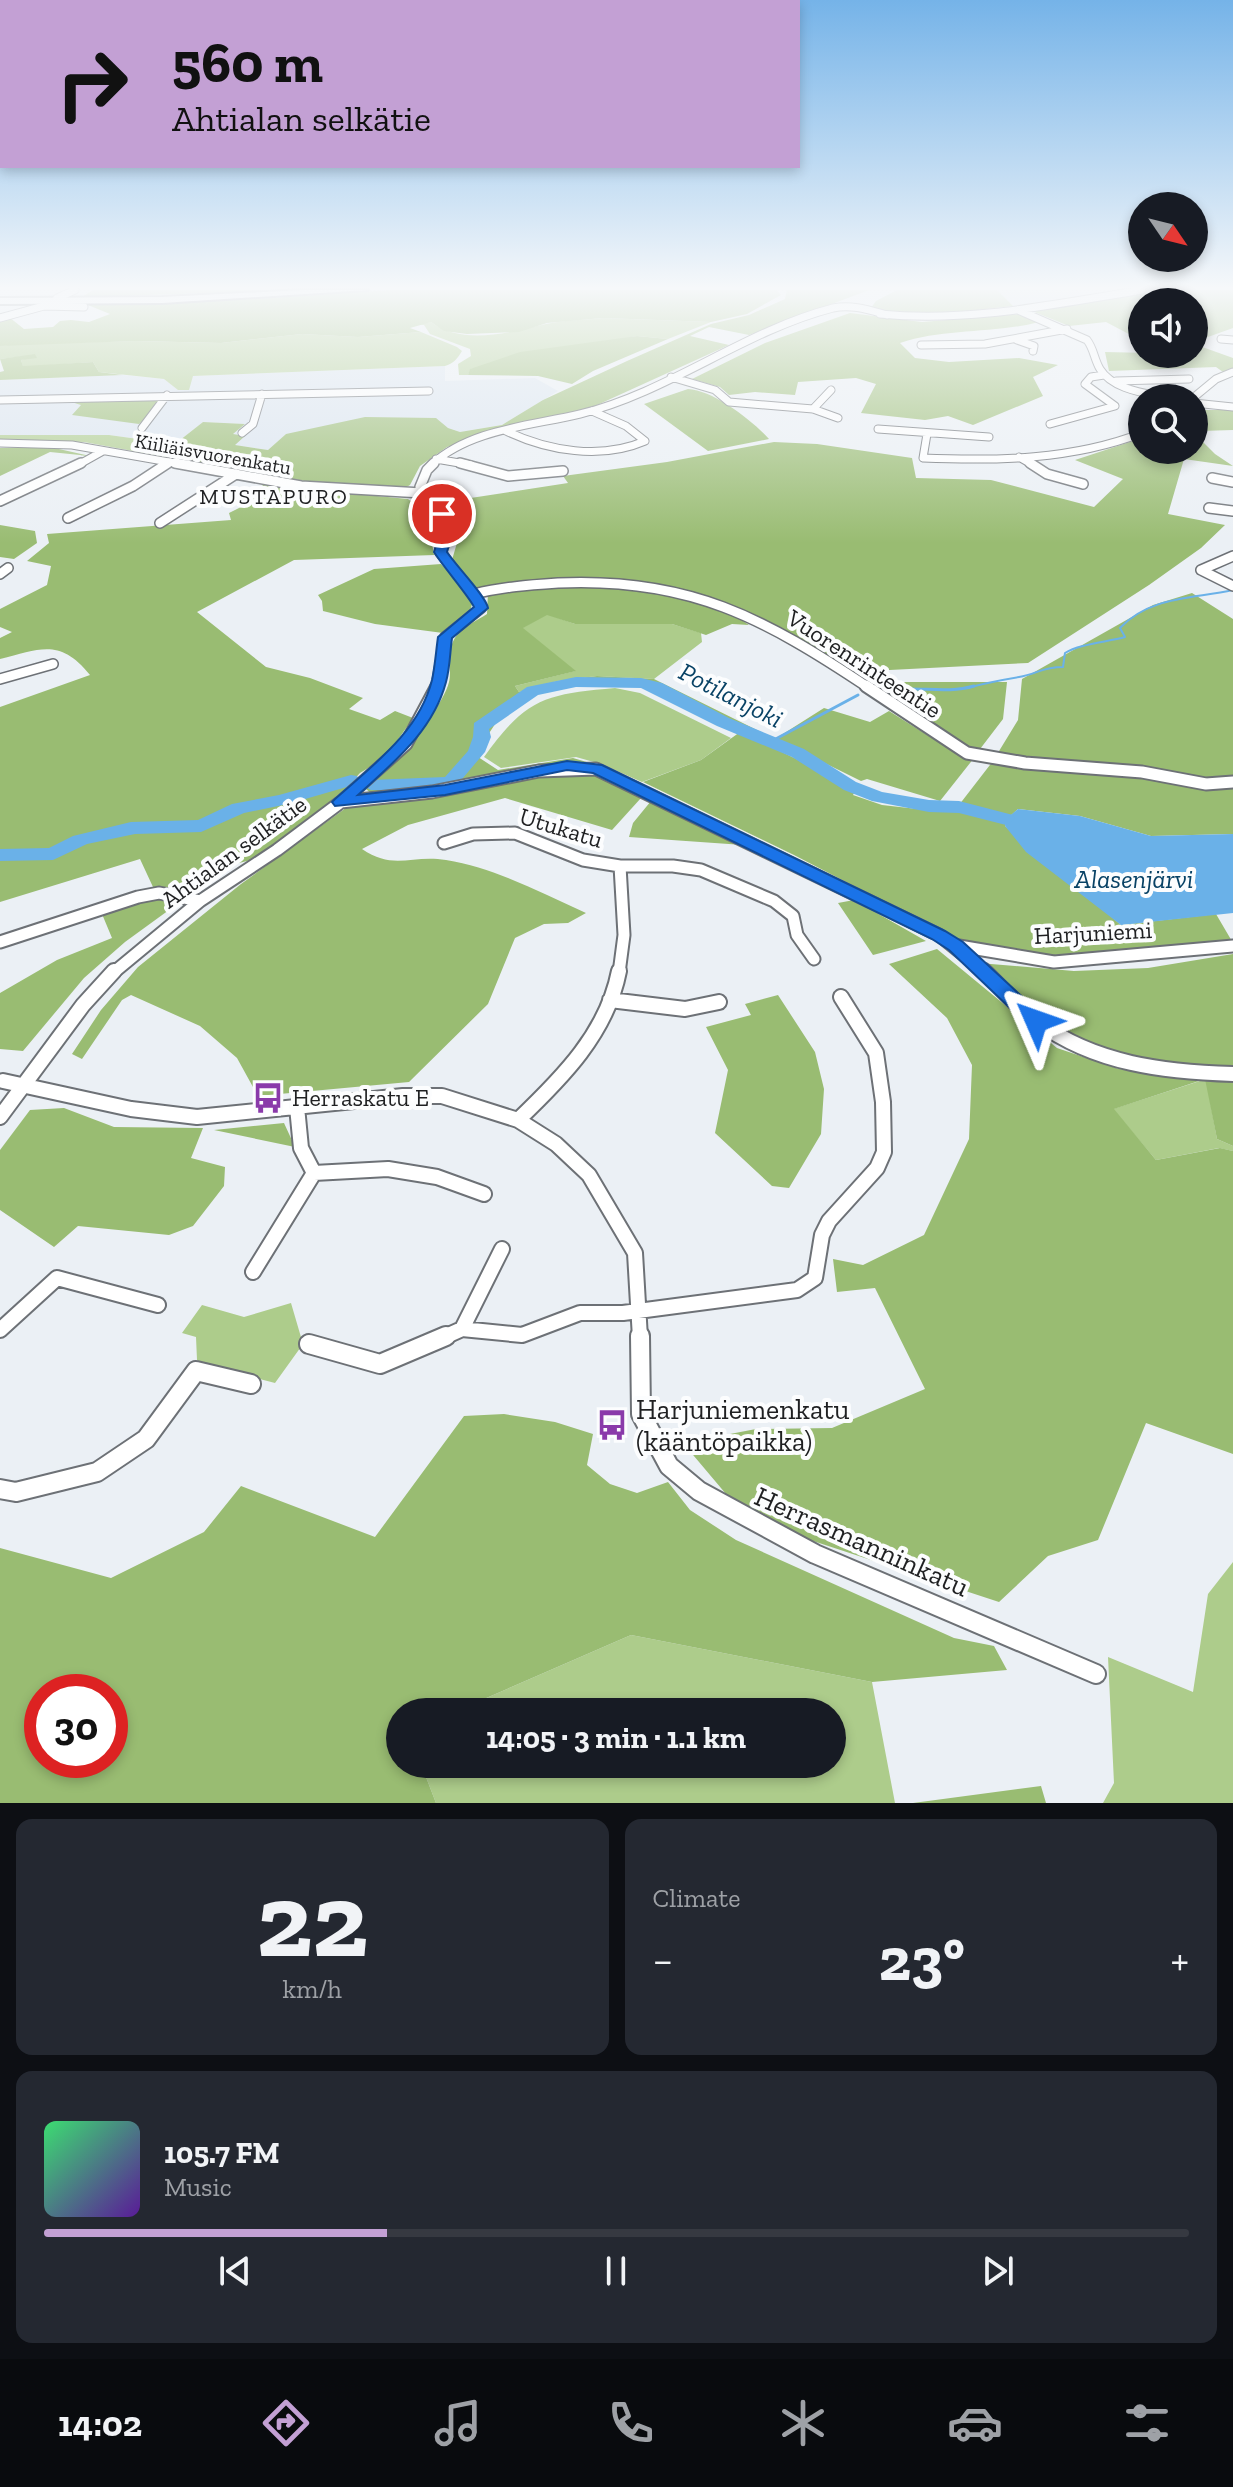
<!DOCTYPE html>
<meta charset="utf-8">
<style>
:root{--surface:#171b24;--page:#242831;--text:#f1f3f6;--muted:#9ea1a6;--line:#363941;--accent:#c3a0d4}
body{margin:0;font-family:"Zilla Slab",serif;background:var(--page);color:var(--text);height:100vh;display:flex;flex-direction:column;font-size:30px;white-space:nowrap}
*{box-sizing:border-box;margin:0}
p{font-size:26px;color:var(--muted)}
.icon{flex:none;width:44px;height:44px;fill:none;stroke:currentColor;stroke-width:2;stroke-linecap:round;stroke-linejoin:round}
.map{position:relative;height:1803px;overflow:hidden}
.sheet{display:flex;flex-direction:column;gap:16px;padding:16px;background:#0d0f14;flex:1}
.sheet>*{flex:none}
.top-card{position:absolute;left:0px;top:0px;width:800px;height:168px;box-shadow:0 4px 12px #0003;background:#c3a0d4;color:#111;overflow:hidden}
.needle{width:52px;rotate:125deg}
.fabs{position:absolute;left:1128px;top:192px;display:grid;gap:16px}
.fabs a{display:grid;place-items:center;width:80px;height:80px;border-radius:50%;background:var(--surface);box-shadow:0 4px 12px #0003;font-size:40px}
.speed{position:absolute;left:24px;top:1674px;display:flex;gap:16px;font-size:40px;font-weight:700;text-align:center}
.speed>*{display:grid;place-content:center;width:104px;height:104px;border-radius:50%;background:var(--surface);box-shadow:0 4px 12px #0003;line-height:1}
.speed .limit{border:12px solid #d22;background:#fff;color:#111}
.pin{position:absolute;display:grid;place-items:center;width:68px;height:68px;color:#fff;margin:-34px;border:4px solid #fff;border-radius:50%;box-shadow:0 2px 8px #0007}
.me{position:absolute;width:88px;margin:-44px;rotate:313deg;stroke-linejoin:round;filter:drop-shadow(0 0 6px #0008)}
.turn{display:flex;align-items:center;gap:28px;height:168px;padding:0 40px;font-size:36px}
.turn .icon{width:104px;height:104px;stroke-width:2.5}
.turn b{display:block;font-size:56px;line-height:68px}
.big{font-size:60px;font-weight:800;line-height:1.1}
.sheet .card{flex:1;display:flex;flex-direction:column;justify-content:center;gap:12px;min-width:0;padding:0 28px;border-radius:16px;background:var(--page)}
.sheet .dial{align-items:center;gap:0}
.dial b{font-size:104px;line-height:1}
.song{display:flex;align-items:center;gap:24px}
.cover{width:96px;height:96px;border-radius:12px;background:linear-gradient(135deg,hsl(140 70% 55%),hsl(270 70% 35%))}
.played{height:8px;border-radius:4px;background:linear-gradient(90deg,var(--accent) 30%,var(--line) 30%)}
.keys{display:flex;justify-content:space-around;direction:ltr}
.heat{display:flex;justify-content:space-between;align-items:center;font-size:44px;direction:ltr}
.sheet .tiles{flex:1;display:grid;gap:16px;grid-template-columns:1fr 1fr}
.card:last-child{grid-column:span 2}
.trip{position:absolute;left:386px;top:1698px;width:460px;height:80px;border-radius:40px;background:var(--surface);box-shadow:0 4px 12px #0003;font-weight:800;line-height:80px;text-align:center}
.menu{display:flex;height:128px;justify-content:space-around;align-items:center;background:#090b0e;color:var(--muted)}
.menu .icon{width:56px;height:56px}
.menu .on{color:var(--accent)}
.menu b{font-size:36px;color:var(--text)}
.map>svg:first-child{display:block}
.built{fill:#dbe5f0}
.green{fill:#adcc8b}
.forest{fill:#99bc72;fill-rule:evenodd}
.water{fill:#6ab1e8}
.lines{fill:none;stroke-linecap:round;stroke-linejoin:round}
.stream-far1{stroke:#6ab1e8;stroke-width:2}
.stream{stroke:#6ab1e8;stroke-width:3}
.river{fill:#6ab1e8;fill-rule:evenodd}
.minor-far4-casing{stroke:#6d7176;stroke-width:9}
.minor-far3-casing{stroke:#6d7176;stroke-width:12}
.minor-far2-casing{stroke:#6d7176;stroke-width:15}
.minor-far1-casing{stroke:#6d7176;stroke-width:18}
.minor-casing{stroke:#6d7176;stroke-width:22}
.highway-casing{stroke:#6d7176;stroke-width:4}
.minor-far4{stroke:#fff;stroke-width:7}
.minor-far3{stroke:#fff;stroke-width:9}
.minor-far2{stroke:#fff;stroke-width:11}
.minor-far1{stroke:#fff;stroke-width:14}
.minor{stroke:#fff;stroke-width:18}
.highway{fill:#fff;fill-rule:evenodd}
.route{fill:#1a73e8;stroke:#114b97;stroke-width:2}
.labels{text-anchor:middle;stroke-width:8;stroke-linejoin:round;paint-order:stroke}
.far-street-label{font-size:20px;fill:#1f2022;stroke:#fcfdfe}
.far-neighbourhood-label{font-size:22px;letter-spacing:2px;fill:#1f2022;stroke:#fcfdfe}
.street-label{font-size:24px;fill:#1f2022;stroke:#fcfdfe}
.poi-label{font-size:24px;fill:#1f2022;stroke:#fcfdfe;text-anchor:start}
.water-label{font-size:26px;font-style:italic;fill:#084265;stroke:#fcfdfe}
.near-poi-label{font-size:28px;fill:#1f2022;stroke:#fcfdfe;text-anchor:start}
.near-street-label{font-size:28px;fill:#1f2022;stroke:#fcfdfe}
</style>
<div class="map">
<svg width="1233" height="1803" viewBox="0 0 1233 1803">
<rect width="100%" height="100%" fill="#ebf0f5"/>
<!-- built -->
<path class="built" d="M997 290H1078L1082 294 1075 298 1013 306Z
M445 366V381L535 378 558 391 502 425 460 432 448 428 286 434 268 450 234 445 232 435 244 424 203 422 175 444 109 435H0V380L123 375 164 379 178 390 193 376Z"/>
<!-- green -->
<path class="green" d="M603 318 711 322 668 339 637 336 471 369 468 375H459L458 364 471 356 470 349 430 334 424 325 414 324 431 322C463 346 510 332 546 324 564 320 584 320 603 318Z
M421 332 457 347 462 351C458 358 453 364 445 366L193 376 189 390H178L164 379 99 372 93 362 23 367 21 360 35 355 0 359V346L17 344 136 341 221 343 302 334 358 337Z
M0 435H109L138 439 133 451 84 442 0 440Z
M547 614 575 624H672L701 633 702 642 654 679 597 676 557 681 519 692 515 686 575 671 522 628Z
M615 688 640 693 731 738 701 760 642 782 601 764 576 757 501 768 484 757C526 698 546 694 615 688Z
M1206 1079 1217 1139 1233 1146V1151L1219 1148 1156 1160 1113 1109Z
M291 1303 303 1344 275 1383 205 1365 197 1360 196 1337 182 1333 202 1305 244 1317Z
M1233 1562V1803H1103L1114 1783 1108 1657 1193 1692 1208 1594Z
M631 1635 872 1682 895 1803H436L421 1764H832V1712H454Z"/>
<!-- forest -->
<path class="forest" d="M93 290H307L82 297Z
M391 290H777L781 295 747 314 711 322 603 318 547 323 519 332 467 334 444 331 431 322 410 328 421 332 358 337 302 334 221 343 136 341 0 346V320L9 317 24 329 53 327 60 321 71 320 89 322 110 314 83 303 257 299Z
M787 290H869L749 335 709 327 690 336 729 345 584 411 447 447 420 466 410 485 401 490 310 482 133 451 138 439 175 444 203 422 245 424 233 434 245 436 235 445 268 450 286 434 365 417 436 418 448 428 460 432 502 425 543 400 627 361 711 324 749 315 785 299Z
M897 290H997L1013 306C965 311 919 319 871 308L876 301Z
M1167 290H1233V328L1194 342V302H1142V341L1106 322 1069 326 1032 311Z
M850 313 922 322 1021 314 1039 322C993 334 945 328 900 343L915 358 949 362 1019 358 1058 365 1033 377 1043 396 973 425 948 416 925 420 861 413 876 384 856 378 798 382 795 395 755 392 729 395 720 387 692 379 765 343Z
M637 336 668 339 593 371 572 384 538 376 468 375 470 369 520 352Z
M1194 344 1233 358V369L1223 372 1216 367 1109 371 1105 352 1194 354Z
M35 354 37 358 21 360 23 366 93 362 99 372 123 375 0 380V372L4 371 0 359Z
M688 389C713 390 753 421 769 439L708 451 644 404Z
M160 397 152 413 139 424 72 415 81 405 68 401Z
M1202 410H1233V430L1201 431 1194 426V415Z
M1194 433 1215 454 1233 466 1184 459 1168 514 1225 525 1201 548 1149 585 1028 663 850 672 803 643 742 614 609 580 479 591 461 575 452 560 461 529 451 513V501L568 483 563 476 667 462 774 442 817 444 912 458 916 478 991 480 1094 507 1123 479 1075 460 1142 438V450H1194Z
M50 447 90 456 50 452 0 476V448Z
M263 485 408 499 441 524 432 543 434 555 294 560 197 612 266 667 310 678 363 698 349 709 380 720 395 711 413 718 386 757 360 773 331 805 259 858 231 865 192 893 173 887H153L140 859 0 902V707L90 675C60 638 41 649 0 659V638L12 632 0 627V609L47 585 51 566 27 561 49 543 47 534 231 520 229 513 251 502Z
M0 525 35 531 37 543 14 559 0 557Z
M441 564 474 598 469 614 443 633 375 624 323 611 322 601 318 595 374 569Z
M605 583C654 591 708 595 749 625L732 624 706 635 672 624H575L547 615 523 628 576 671 515 686 519 692 557 681 597 676 654 679 775 739 824 708 870 722 889 711 951 750 974 758 940 801 867 779 861 781 776 739 769 742 657 687 615 681 547 687 497 721 475 755 498 770 573 758 604 767 573 762 374 796 366 789C389 771 442 710 449 682 451 675 449 665 450 657 450 632 468 626 487 614L488 592Z
M1192 593 1233 619V775L1220 780 996 756 1018 720 1022 679 1153 605Z
M899 682H1007L1003 719 977 753 957 745 882 692Z
M740 732 857 788 853 795 882 805 935 811 959 810 1006 821 1005 826 1121 925 1216 914 1233 943 1053 957 964 943 794 855 643 782 701 760Z
M993 761 1233 784V834L1151 836 1080 816 1018 809 1007 819 959 805Z
M565 770 595 772 641 798 612 830 505 798 408 825 362 849C394 871 412 854 446 860 495 868 540 892 586 913L568 923 544 924 515 938 488 1004 409 1082 258 1096 237 1058 200 1026 131 995 122 1000 82 1059 72 1054 101 1010 138 967 241 884 350 805Z
M651 801 743 845 629 837 633 823Z
M168 897 180 902 125 942 84 978 23 1051 0 1049V993L57 960 112 938 102 914 150 898Z
M854 900 926 941 873 955 838 903Z
M937 949 1057 1048 1119 1069 1233 1079V1146L1217 1139 1205 1079 1114 1109 1156 1160 1220 1148 1233 1151V1454L1146 1423 1098 1540 1048 1556 999 1602 810 1540 760 1519 726 1494 683 1443 756 1429 832 1428 925 1389 875 1288 837 1292 833 1259 863 1265 924 1235 969 1139 972 1065 947 1018 889 964Z
M1233 954V1072C1175 1070 1092 1055 1043 1022 1020 1006 1000 982 979 963L1074 971 1148 968Z
M778 995 815 1052 824 1089 821 1134 789 1188 772 1186 715 1133 728 1070 706 1027 751 1015 745 1004Z
M64 1108 114 1127 203 1128 191 1158 225 1167 224 1186 193 1226 169 1235 78 1226 54 1247 0 1210V1150L30 1110Z
M284 1123 295 1147 214 1130Z
M504 1414 555 1422 593 1434 587 1465 610 1484 637 1493 668 1482 690 1510 736 1540 954 1638 994 1646 1007 1670 872 1682 631 1635 454 1712H400V1764H421L436 1803H0V1548L111 1578 204 1532 241 1486 375 1537 464 1416ZM42 1692H110V1760H42Z
M1041 1786 1046 1803H913Z"/>
<!-- water -->
<path class="water" d="M1018 809 1080 816 1151 836 1233 834V913L1121 925 1026 852 1005 826 1006 819Z"/>
<g class="lines">
<!-- stream-far1 -->
<path class="stream-far1" d="M895 688H899
M967 688C985 683 1001 680 1019 677 1037 674 1042 667 1063 667L1065 653C1079 644 1107 642 1125 637L1120 628C1150 596 1193 599 1233 590"/>
<!-- stream -->
<path class="stream" d="M881 692C912 684 943 695 974 686
M770 742 858 695"/>
<!-- river -->
<path class="river" d="M576 677 641 678 662 683 729 718 804 749 856 782 882 792 929 800 959 801 1013 815 1015 819 1006 825 959 813 929 812 872 801 844 790 792 757 717 726 641 688 576 687 538 695 489 729 491 737 485 752 457 785 437 790H371L362 785 371 780 445 777 468 751 473 737 474 723 527 687Z
M351 775 357 776 360 780 357 784 288 804 244 813 201 832 135 834 87 844 53 860 0 861V849L49 848 73 836 131 822 198 820 232 804 279 795Z"/>
<defs>
<path id="minor-far4" d="M57 298 75 290
M1018 310 1087 340C1094 349 1094 359 1100 369 1113 390 1146 393 1168 398
M880 314C968 323 1055 304 1142 290
M0 318 44 306 84 307
M1221 339 1233 340
M1017 340 1034 346 1033 351
M921 345 985 344 1067 329
M671 377 715 390 729 402 813 409 838 418
M1116 381 1189 379
M1193 398 1216 379 1233 372
M0 400 429 391
M1194 403 1233 407
M813 409 831 390
M1050 424 1115 406 1085 384 1091 377 1104 375
M142 428 167 395
M878 429 989 437
M506 431C548 451 601 460 645 441L626 426 592 411
M242 433 253 424 262 394
M927 434 923 458C997 461 1072 460 1142 433
M0 443 72 445 186 465
M1019 457 1033 465
M436 459 471 465
M78 465 103 451
M165 465 170 462
M431 465C470 429 530 426 580 414 669 392 744 331 833 308 852 304 869 310 887 315"/>
<path id="minor-far3" d="M175 463 301 486 422 493
M434 463 427 470 420 487 427 505 448 521 440 552 475 596 481 608 445 637 436 688
M460 463 508 476 563 471
M1030 463 1047 474 1083 484
M1212 478 1233 482
M0 501 81 463
M1209 508 1233 511
M68 518 133 486 168 463
M160 523 236 474
M1201 570 1233 586
M1201 570 1233 556
M0 574 8 568
M474 594C502 587 529 585 558 583 689 577 764 618 869 688
M0 679 53 664"/>
<path id="minor-far2" d="M866 686 967 753 1025 763 1142 772 1206 784 1233 782
M341 802 432 792 539 771 596 769 939 935 986 973
M444 843 473 834 515 833 583 860 620 866H673L701 870 774 901 793 916 797 935 814 959
M0 942 138 897 159 893 200 901
M959 946 1054 962 1233 946
M113 973 200 901 277 850 341 802 406 744 437 686
M619 973 624 935 620 866"/>
<path id="minor-far1" d="M984 971C1002 988 1018 1008 1038 1022 1095 1064 1165 1072 1233 1074
M610 1000 685 1009 719 1002
M3 1081 131 1109 197 1117 403 1096H442L518 1120 556 1144 589 1175 635 1253 640 1338
M297 1107 301 1148 314 1173
M0 1117 83 1005 114 971
M518 1120C562 1078 607 1033 619 971
M314 1173 388 1169 437 1177 484 1194
M253 1272 314 1173
M462 1329 522 1335 580 1313H623L797 1290 815 1278 822 1235 829 1221 877 1168 884 1152 883 1102 876 1053 841 997
M462 1329 502 1249
M0 1330 57 1278 158 1305
M442 1338 462 1329"/>
<path id="minor" d="M640 1336 641 1414 669 1466 699 1491 815 1554 1096 1674
M309 1344 380 1364 446 1336
M0 1489 16 1492 97 1472 146 1439 196 1371 251 1384"/>
<path id="highway" d="M303 290H368L162 303 0 304V298L162 297Z"/>
</defs>
<!-- minor-far4 casing -->
<use href="#minor-far4" class="minor-far4-casing"/>
<!-- minor-far3 casing -->
<use href="#minor-far3" class="minor-far3-casing"/>
<!-- minor-far2 casing -->
<use href="#minor-far2" class="minor-far2-casing"/>
<!-- minor-far1 casing -->
<use href="#minor-far1" class="minor-far1-casing"/>
<!-- minor casing -->
<use href="#minor" class="minor-casing"/>
<!-- highway casing -->
<use href="#highway" class="highway-casing"/>
<!-- minor-far4 -->
<use href="#minor-far4" class="minor-far4"/>
<!-- minor-far3 -->
<use href="#minor-far3" class="minor-far3"/>
<!-- minor-far2 -->
<use href="#minor-far2" class="minor-far2"/>
<!-- minor-far1 -->
<use href="#minor-far1" class="minor-far1"/>
<!-- minor -->
<use href="#minor" class="minor"/>
<!-- highway -->
<use href="#highway" class="highway"/>
</g>
<!-- sky -->
<linearGradient id="sky" x2="0" y2="1"><stop stop-color="#75b3e8"/><stop offset="0.53" stop-color="#f6f8fa"/><stop offset="1" stop-color="#f6f8fa" stop-opacity="0"/></linearGradient>
<rect width="1233" height="543" fill="url(#sky)"/>
<!-- route -->
<path class="route" d="M442 510 446 511 455 526 447 552C456 566 486 596 488 608L452 638C450 652 450 668 446 682 433 731 394 762 358 795L445 785 567 761 602 765 945 931 963 942 1043 1016 1046 1021 1043 1026H1029L949 950 932 939 593 773 567 770 445 795 335 806 332 802 335 799C373 765 419 732 432 680 435 666 436 651 438 637L474 607C471 599 442 565 434 552L442 526 436 514Z"/>
<!-- icons -->
<defs>
<symbol id="bus-bare" viewBox="-9 -9 18 18"><path d="M-5-6H5V4H4V6H2V4H-2V6H-4V4H-5ZM-3.5-4V0h7V-4ZM-3.5 1.2v1.5H-2V1.2ZM2 1.2v1.5H3.5V1.2Z" fill="#8a3aaa" stroke="#fcfdfe" stroke-width="2.5" paint-order="stroke"/></symbol>
</defs>
<g fill-rule="evenodd">
<use href="#bus-bare" x="246" y="1076" width="44" height="44"/>
<use href="#bus-bare" x="590" y="1403" width="44" height="44"/>
</g>
<g class="labels">
<!-- far-street labels -->
<g class="far-street-label">
<text transform="translate(213 454) rotate(10)" y="7">Kiiliäisvuorenkatu</text>
</g>
<!-- far-neighbourhood labels -->
<g class="far-neighbourhood-label">
<text x="274" y="504">MUSTAPURO</text>
</g>
<!-- street labels -->
<g class="street-label">
<text transform="translate(864 664) rotate(33)" y="8">Vuorenrinteentie</text>
<text transform="translate(561 828) rotate(17)" y="8">Utukatu</text>
<text transform="translate(234 852) rotate(-36)" y="8">Ahtialan selkätie</text>
<text transform="translate(1093 933) rotate(-3)" y="8">Harjuniemi</text>
</g>
<!-- poi labels -->
<g class="poi-label">
<text x="292" y="1106">Herraskatu E</text>
</g>
<!-- water labels -->
<g class="water-label">
<text transform="translate(731 695) rotate(27)" y="9">Potilanjoki</text>
<text x="1134" y="888">Alasenjärvi</text>
</g>
<!-- near-poi labels -->
<g class="near-poi-label">
<text x="636" y="1419">Harjuniemenkatu<tspan x="636" dy="32">(kääntöpaikka)</tspan></text>
</g>
<!-- near-street labels -->
<g class="near-street-label">
<text transform="translate(862 1541) rotate(24)" y="10">Herrasmanninkatu</text>
</g>
</g>
</svg>
<div class="fabs">
<a><svg class="needle" viewBox="-14 -14 28 28"><path d="M0-13l5 13h-10z" fill="#e53935"/><path d="M0 13l5-13h-10z" fill="#9ea1a6"/></svg></a>
<a><svg class="icon" aria-label="sound" viewBox="0 0 24 24"><path d="M4 9h4l5-4v14l-5-4H4zM17 9q2 3 0 6"/></svg></a>
<a><svg class="icon" aria-label="search" viewBox="0 0 24 24"><circle cx="10" cy="10" r="6"/><path d="M15 15l6 6"/></svg></a>
</div>
<div class="speed"><div class="limit">30</div></div>
<div class="pin" style="left:442px;top:514px;background:#d93025"><svg class="icon" aria-label="arrive" viewBox="0 0 24 24"><path d="M6 21V4h12l-3 4 3 4H6"/></svg></div>
<svg class="me" style="left:1036px;top:1021px" viewBox="-20 -20 40 40"><path d="M0-17L14 15 0 8-14 15z" fill="#1a73e8" stroke="#fff" stroke-width="4"/></svg>
<div class="trip">14:05 · 3 min · 1.1 km</div>
<div class="top-card">
<div class="turn"><svg class="icon" aria-label="right" viewBox="0 0 24 24"><path d="M7 20v-9h11M14 6l5 5-5 5"/></svg><div><b>560 m</b>Ahtialan selkätie</div></div>
</div>
</div>
<section class="sheet">
<div class="tiles">
<div class="card dial"><b>22</b><p>km/h</p></div>
<div class="card"><p>Climate</p>
<div class="heat"><a>−</a><b class="big">23°</b><a>+</a></div>
</div>
<div class="card">
<div class="song"><i class="cover"></i><div><b>105.7 FM</b><p>Music</p></div></div>
<div class="played"></div>
<div class="keys"><svg class="icon" aria-label="previous" viewBox="0 0 24 24"><path d="M18 5L8 12l10 7zM5 5v14"/></svg><svg class="icon" aria-label="pause" viewBox="0 0 24 24"><path d="M8 5v14M16 5v14"/></svg><svg class="icon" aria-label="next" viewBox="0 0 24 24"><path d="M6 5l10 7-10 7zM19 5v14"/></svg></div>
</div>
</div>
</section>
<nav class="menu">
<b>14:02</b>
<svg class="icon on" aria-label="directions" viewBox="0 0 24 24"><path d="M12 3l9 9-9 9-9-9zM9 14v-3h6M13 9l2 2-2 2"/></svg>
<svg class="icon" aria-label="music" viewBox="0 0 24 24"><path d="M9 18V5l10-2v13"/><circle cx="6" cy="18" r="3"/><circle cx="16" cy="16" r="3"/></svg>
<svg class="icon" aria-label="phone" viewBox="0 0 24 24"><path d="M5 4h4l2 5-3 2q2 4 5 5l2-3 5 2v4C11 20 4 13 5 4z"/></svg>
<svg class="icon" aria-label="climate" viewBox="0 0 24 24"><path d="M12 3v18M4 7l16 10M4 17L20 7"/></svg>
<svg class="icon" aria-label="car" viewBox="0 0 24 24"><path d="M5 17H2v-5l4-1 3-4h7l3 4 3 1v5h-3M9 17h6M6 11h13"/><circle cx="7" cy="17" r="2"/><circle cx="17" cy="17" r="2"/></svg>
<svg class="icon" aria-label="filters" viewBox="0 0 24 24"><path d="M4 7h16M4 17h16"/><circle cx="9" cy="7" r="2"/><circle cx="15" cy="17" r="2"/></svg>
</nav>
